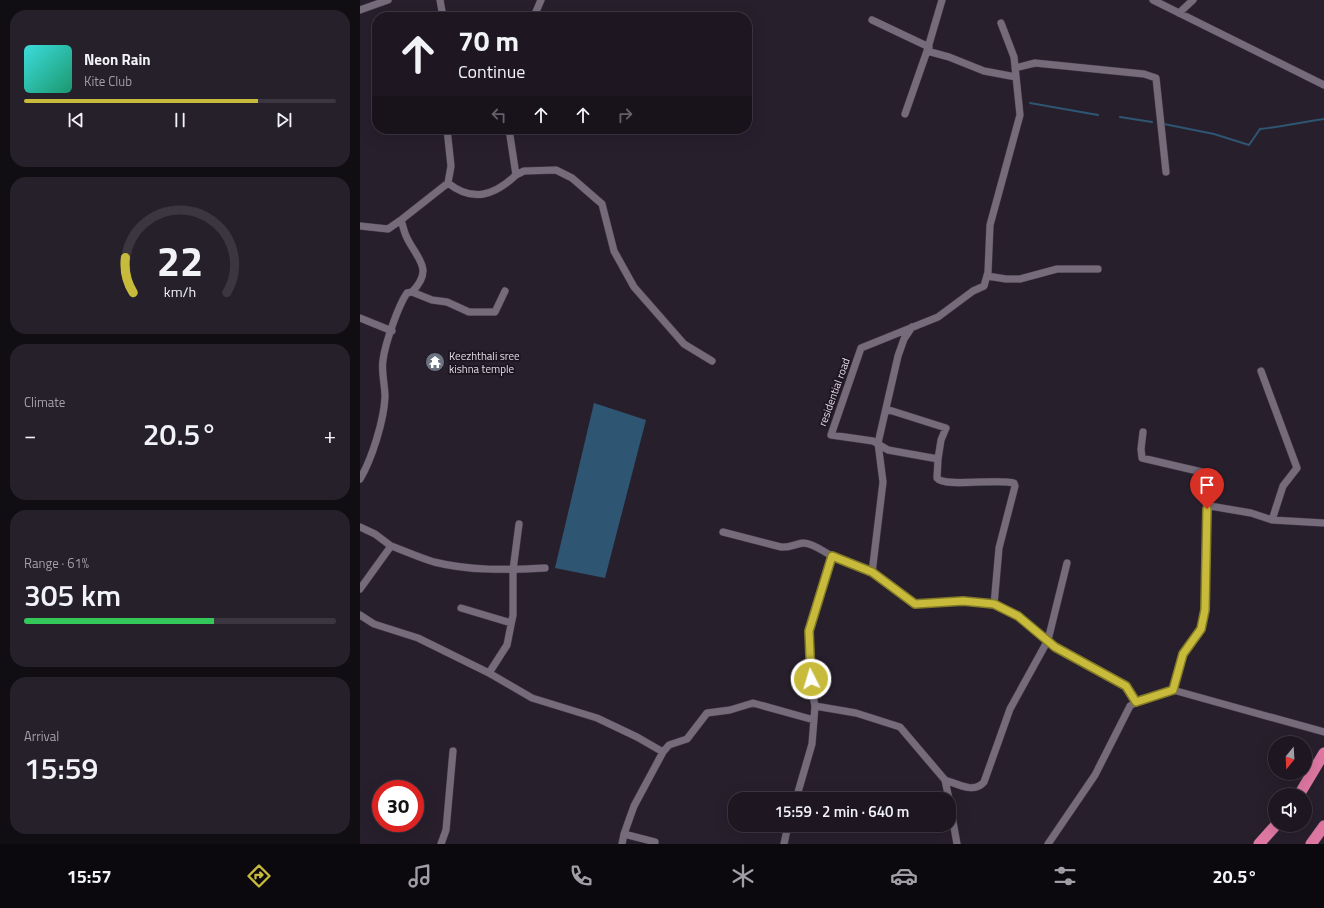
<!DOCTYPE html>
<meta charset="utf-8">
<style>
:root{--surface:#1e1722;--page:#26202a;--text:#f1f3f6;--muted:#a19fa5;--line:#3c3640;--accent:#c8bb3b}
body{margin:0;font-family:"Titillium Web",sans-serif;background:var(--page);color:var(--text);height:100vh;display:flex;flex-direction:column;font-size:15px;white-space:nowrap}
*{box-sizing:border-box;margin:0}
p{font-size:13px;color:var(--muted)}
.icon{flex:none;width:22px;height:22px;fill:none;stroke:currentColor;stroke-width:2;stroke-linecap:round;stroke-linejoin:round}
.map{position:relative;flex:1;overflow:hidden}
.side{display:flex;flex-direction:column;gap:10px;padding:10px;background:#100d13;width:360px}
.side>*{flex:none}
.guide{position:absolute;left:12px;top:12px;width:380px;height:122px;border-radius:16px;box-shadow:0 4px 16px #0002,0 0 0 1px var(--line);background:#1e1722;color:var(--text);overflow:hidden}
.needle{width:26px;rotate:198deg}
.fabs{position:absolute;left:908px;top:736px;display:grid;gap:8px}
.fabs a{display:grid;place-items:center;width:44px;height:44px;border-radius:50%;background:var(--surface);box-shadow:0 4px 16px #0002,0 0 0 1px var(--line);font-size:20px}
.speed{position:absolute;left:12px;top:780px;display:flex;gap:8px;font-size:20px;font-weight:700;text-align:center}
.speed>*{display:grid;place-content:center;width:52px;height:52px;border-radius:50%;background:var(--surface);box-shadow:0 4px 16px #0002,0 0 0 1px var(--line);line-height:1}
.speed .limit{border:6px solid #d22;background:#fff;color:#111}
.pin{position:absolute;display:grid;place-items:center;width:34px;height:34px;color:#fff;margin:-41px -17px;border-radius:50% 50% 50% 0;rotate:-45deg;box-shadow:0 0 4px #0007}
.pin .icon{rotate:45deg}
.me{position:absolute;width:44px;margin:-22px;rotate:355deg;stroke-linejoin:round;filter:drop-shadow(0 0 3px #0008)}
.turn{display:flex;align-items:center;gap:14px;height:84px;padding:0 20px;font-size:18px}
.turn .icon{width:52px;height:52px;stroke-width:2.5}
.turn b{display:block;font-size:28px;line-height:34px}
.lanes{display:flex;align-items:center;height:38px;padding:0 20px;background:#0003;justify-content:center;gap:20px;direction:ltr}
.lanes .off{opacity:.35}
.big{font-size:30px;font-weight:600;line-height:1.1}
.side .widget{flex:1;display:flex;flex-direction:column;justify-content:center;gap:6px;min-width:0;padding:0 14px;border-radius:16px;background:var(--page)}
.side .dial{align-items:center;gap:0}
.dial svg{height:104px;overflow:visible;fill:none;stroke:var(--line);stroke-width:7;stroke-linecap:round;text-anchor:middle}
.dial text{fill:var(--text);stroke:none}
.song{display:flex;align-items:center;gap:12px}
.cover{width:48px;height:48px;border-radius:6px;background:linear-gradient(135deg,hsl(180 70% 55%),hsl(160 70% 35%))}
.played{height:4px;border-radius:2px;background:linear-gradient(90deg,var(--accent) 75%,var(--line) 75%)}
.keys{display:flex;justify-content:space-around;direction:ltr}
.heat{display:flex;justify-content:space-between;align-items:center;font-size:22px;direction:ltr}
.charge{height:6px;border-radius:3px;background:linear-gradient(90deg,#34c759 61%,var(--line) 0)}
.trip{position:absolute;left:368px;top:792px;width:228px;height:40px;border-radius:16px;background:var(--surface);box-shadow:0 4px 16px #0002,0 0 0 1px var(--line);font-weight:600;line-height:40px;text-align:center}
.tab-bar{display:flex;height:64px;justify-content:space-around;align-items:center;background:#0c090e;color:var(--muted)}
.tab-bar .icon{width:28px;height:28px}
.tab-bar .active{color:var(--accent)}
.tab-bar b{font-size:18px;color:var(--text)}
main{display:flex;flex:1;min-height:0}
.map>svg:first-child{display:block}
.water{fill:#2e5672}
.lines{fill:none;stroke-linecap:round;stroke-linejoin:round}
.stream{stroke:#2e5672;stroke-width:2}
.minor-casing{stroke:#423b47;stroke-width:8}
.trunk-casing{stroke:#423b47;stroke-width:12}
.minor{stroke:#756b7b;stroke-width:7}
.trunk{stroke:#de78a2;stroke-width:11}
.route-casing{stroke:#827a26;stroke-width:10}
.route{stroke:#c8bb3b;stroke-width:7}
.labels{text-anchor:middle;stroke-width:4;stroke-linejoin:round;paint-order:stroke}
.poi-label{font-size:11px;fill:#e0dbe4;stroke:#1e1623;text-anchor:start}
.street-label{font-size:11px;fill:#e0dbe4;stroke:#1e1623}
</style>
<main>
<section class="side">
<div class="widget">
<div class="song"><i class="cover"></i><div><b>Neon Rain</b><p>Kite Club</p></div></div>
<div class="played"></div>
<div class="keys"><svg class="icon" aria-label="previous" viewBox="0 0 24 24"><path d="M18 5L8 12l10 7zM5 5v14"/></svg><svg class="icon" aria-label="pause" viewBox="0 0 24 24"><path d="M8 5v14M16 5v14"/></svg><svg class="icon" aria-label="next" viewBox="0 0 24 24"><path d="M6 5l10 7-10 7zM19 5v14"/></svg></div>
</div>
<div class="widget dial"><svg viewBox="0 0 100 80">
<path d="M14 69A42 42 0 1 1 86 69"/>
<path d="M14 69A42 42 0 0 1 8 42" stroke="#c8bb3b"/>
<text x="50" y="56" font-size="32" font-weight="700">22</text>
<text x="50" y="72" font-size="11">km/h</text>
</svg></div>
<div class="widget"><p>Climate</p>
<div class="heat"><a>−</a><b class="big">20.5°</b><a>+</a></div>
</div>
<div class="widget"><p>Range · 61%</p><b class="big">305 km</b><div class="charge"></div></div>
<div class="widget"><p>Arrival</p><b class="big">15:59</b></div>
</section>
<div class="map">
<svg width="964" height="844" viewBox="0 0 964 844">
<rect width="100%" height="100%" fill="#281f2d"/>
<!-- water -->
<path class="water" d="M234 403 286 420 245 578 195 568Z"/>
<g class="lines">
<!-- stream -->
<path class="stream" d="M670 103 738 115
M760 117 792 122
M804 124 854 134 889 145 900 129C921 127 942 122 964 119"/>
<defs>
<path id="minor" d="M80 0 83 17
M582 0 567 51 589 57 624 71 656 77
M793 0 964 85
M0 10 28 0
M819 13 833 0
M169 17 175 14 181 0
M512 20 569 47
M655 68 675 63 784 74 796 78 806 172
M545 114 567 51
M87 129 91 166 88 183C113 203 135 195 156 175L149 129
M156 175 164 171 196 170 212 178 242 204 254 251 274 287 324 344 352 361
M0 226 28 229 41 220
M627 276 646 279H660L697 269H738
M52 292C74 269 58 260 47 238 44 232 43 226 41 220L88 183
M0 318 32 331
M552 327 544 339 538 356 518 443 523 482 512 573 472 556 449 631 452 691 455 706 496 713 540 727 585 780 589 799
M901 371 937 468 923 486 912 520
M526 409 586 428 581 440 578 459
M783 432 781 449 782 458 842 472 847 509
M0 479C12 459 24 420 25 397 25 384 21 372 23 360 25 344 38 306 47 293L52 292 72 300 87 302 109 312H135L145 291
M964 523 912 520 891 513 850 506 847 509 845 610 841 629 823 654 813 690 964 732
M0 527 15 534 31 546 0 589
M363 532 421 547C429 548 435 544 443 543 453 543 464 552 472 556
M31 546C45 551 60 558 74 562 110 571 149 570 185 568
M512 573 555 604 603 601 634 605 639 548 655 486 654 483C636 478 585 488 577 478L578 459 528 450 513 441 471 435 501 348 578 317 613 291 624 286 628 272 630 225 660 115 654 57 641 23
M634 605 658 616 695 647 766 686 776 702
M101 608 151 623
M0 615 14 624 58 638 129 673 172 698 237 718 277 737 303 752 309 745 327 739 347 713 370 710 393 703 454 720
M129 673 147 645 153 615V570L159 524
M585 780C598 784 614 794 624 782L650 709 688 640 707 563
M436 799 452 744 455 706
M589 799 597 844
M295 842 264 834 274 806 303 752
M81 844 86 830 93 751
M262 844 264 834
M424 844 428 825
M688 844 735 775 770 706 781 699 813 690"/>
<path id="trunk" d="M939 795 964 753
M899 844 916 825
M951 844 964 826"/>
</defs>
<!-- minor casing -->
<use href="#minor" class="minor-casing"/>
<!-- trunk casing -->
<use href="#trunk" class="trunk-casing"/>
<!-- minor -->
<use href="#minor" class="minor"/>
<!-- trunk -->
<use href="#trunk" class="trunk"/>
</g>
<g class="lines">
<defs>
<path id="route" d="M451 679 449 631 472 556 512 572 555 604 603 601 634 604 658 616 695 647 766 686 776 702 813 690 823 654 841 629 845 610 847 509"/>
</defs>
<!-- route casing -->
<use href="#route" class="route-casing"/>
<!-- route -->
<use href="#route" class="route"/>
</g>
<!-- icons -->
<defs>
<symbol id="temple-disc" viewBox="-11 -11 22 22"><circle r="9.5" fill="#6b7280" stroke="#1e1623"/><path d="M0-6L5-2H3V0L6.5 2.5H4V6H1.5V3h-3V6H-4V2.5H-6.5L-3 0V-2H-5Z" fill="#fff"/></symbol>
</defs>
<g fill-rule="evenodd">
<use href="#temple-disc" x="64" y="351" width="22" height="22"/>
</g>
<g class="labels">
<!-- poi labels -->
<g class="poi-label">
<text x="89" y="360">Keezhthali sree<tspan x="89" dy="13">kishna temple</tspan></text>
</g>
<!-- street labels -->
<g class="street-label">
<text transform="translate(474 392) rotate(-70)" y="4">residential road</text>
</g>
</g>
</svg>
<div class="fabs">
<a><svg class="needle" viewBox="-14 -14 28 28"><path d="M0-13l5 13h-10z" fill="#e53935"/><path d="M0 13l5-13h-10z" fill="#a19fa5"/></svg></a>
<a><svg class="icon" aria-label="sound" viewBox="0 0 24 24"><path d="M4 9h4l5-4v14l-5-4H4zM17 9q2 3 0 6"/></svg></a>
</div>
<div class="speed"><div class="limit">30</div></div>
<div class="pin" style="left:847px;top:509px;background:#d93025"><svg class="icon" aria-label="arrive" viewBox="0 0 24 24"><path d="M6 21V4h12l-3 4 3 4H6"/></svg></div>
<svg class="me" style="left:451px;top:679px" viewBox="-20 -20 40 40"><circle r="17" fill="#c8bb3b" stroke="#fff" stroke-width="3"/><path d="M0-11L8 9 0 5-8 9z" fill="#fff"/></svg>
<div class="trip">15:59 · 2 min · 640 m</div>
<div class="guide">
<div class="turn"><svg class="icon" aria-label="ahead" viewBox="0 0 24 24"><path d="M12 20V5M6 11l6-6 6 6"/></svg><div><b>70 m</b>Continue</div></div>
<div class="lanes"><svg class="icon off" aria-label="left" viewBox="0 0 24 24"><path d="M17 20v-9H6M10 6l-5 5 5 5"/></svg><svg class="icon" aria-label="ahead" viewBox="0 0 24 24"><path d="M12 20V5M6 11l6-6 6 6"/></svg><svg class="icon" aria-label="ahead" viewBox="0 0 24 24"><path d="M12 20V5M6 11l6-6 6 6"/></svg><svg class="icon off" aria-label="right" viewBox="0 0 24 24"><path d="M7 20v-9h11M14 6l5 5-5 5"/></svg></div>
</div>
</div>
</main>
<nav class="tab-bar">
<b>15:57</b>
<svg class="icon active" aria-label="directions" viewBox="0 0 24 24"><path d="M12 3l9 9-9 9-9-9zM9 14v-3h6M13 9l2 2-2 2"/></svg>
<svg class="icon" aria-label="music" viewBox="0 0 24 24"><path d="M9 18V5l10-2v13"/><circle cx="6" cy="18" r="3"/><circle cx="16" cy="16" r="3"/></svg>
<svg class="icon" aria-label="phone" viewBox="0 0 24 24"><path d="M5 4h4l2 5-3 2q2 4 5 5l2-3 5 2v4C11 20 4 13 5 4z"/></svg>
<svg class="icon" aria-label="climate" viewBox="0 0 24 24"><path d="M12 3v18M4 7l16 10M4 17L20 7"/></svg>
<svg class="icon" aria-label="car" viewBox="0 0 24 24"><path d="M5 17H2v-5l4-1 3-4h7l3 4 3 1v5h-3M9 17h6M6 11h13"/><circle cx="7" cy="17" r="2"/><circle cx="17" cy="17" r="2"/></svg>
<svg class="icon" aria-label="filters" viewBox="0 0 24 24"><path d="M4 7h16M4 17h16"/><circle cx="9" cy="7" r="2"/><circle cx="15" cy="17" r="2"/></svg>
<b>20.5°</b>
</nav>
